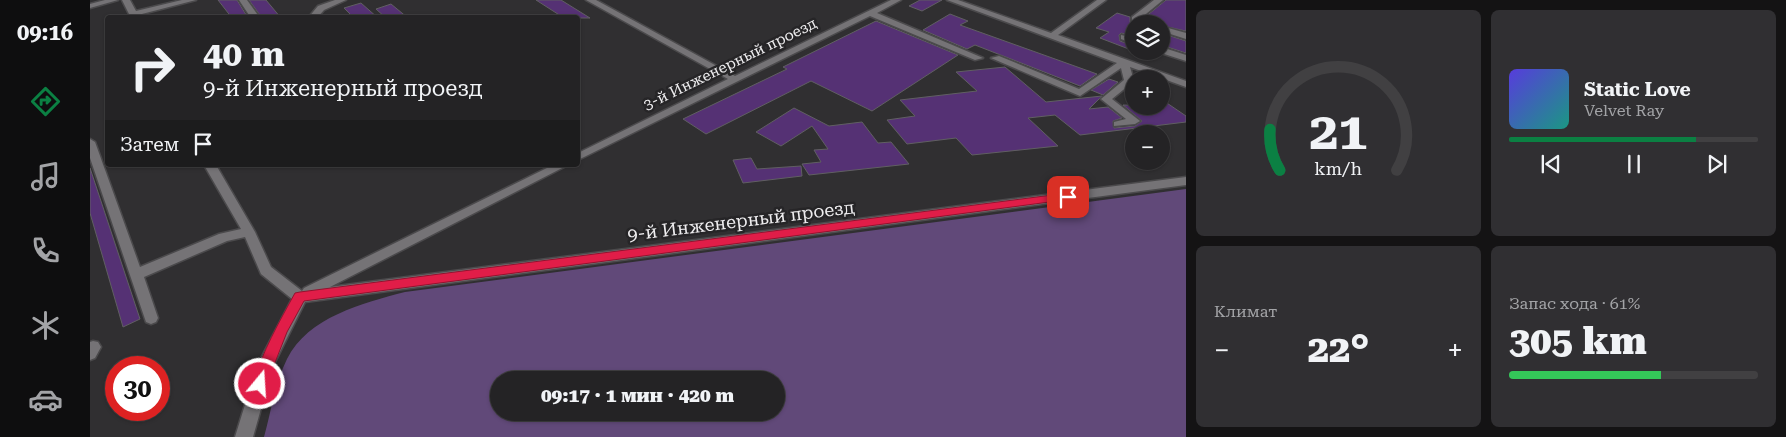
<!DOCTYPE html>
<html lang="ru">
<meta charset="utf-8">
<style>
:root{--surface:#242325;--page:#302f32;--text:#f1f3f6;--muted:#a3a4a7;--line:#414042;--accent:#0b8043}
body{margin:0;font-family:"Roboto Serif",serif;background:var(--page);color:var(--text);height:100vh;display:flex;flex-direction:column;font-size:19px;white-space:nowrap}
*{box-sizing:border-box;margin:0}
p{font-size:16px;color:var(--muted)}
.icon{flex:none;width:28px;height:28px;fill:none;stroke:currentColor;stroke-width:2;stroke-linecap:round;stroke-linejoin:round}
.map{position:relative;flex:1;overflow:hidden}
.details{display:flex;flex-direction:column;gap:10px;padding:10px;background:#141314;width:600px}
.details>*{flex:none}
.banner{position:absolute;left:15px;top:15px;width:475px;height:152px;border-radius:5px;box-shadow:0 1px 4px #0004,0 0 0 1px var(--line);background:#242325;color:var(--text);overflow:hidden}
.controls{position:absolute;left:1035px;top:15px;display:grid;gap:10px}
.controls a{display:grid;place-items:center;width:45px;height:45px;border-radius:50%;background:var(--surface);box-shadow:0 1px 4px #0004,0 0 0 1px var(--line);font-size:25px}
.speed{position:absolute;left:15px;top:356px;display:flex;gap:10px;font-size:25px;font-weight:700;text-align:center}
.speed>*{display:grid;place-content:center;width:65px;height:65px;border-radius:50%;background:var(--surface);box-shadow:0 1px 4px #0004,0 0 0 1px var(--line);line-height:1}
.speed .limit{border:8px solid #d22;background:#fff;color:#111}
.pin{position:absolute;display:grid;place-items:center;width:42px;height:42px;color:#fff;margin:-21px;border-radius:10px;box-shadow:0 2px 8px #0006}
.me{position:absolute;width:55px;margin:-28px;rotate:18deg;stroke-linejoin:round;filter:drop-shadow(0 0 4px #0008)}
.turn{display:flex;align-items:center;gap:18px;height:105px;padding:0 15px;font-size:22px}
.turn .icon{width:65px;height:65px;stroke-width:2.5}
.turn b{display:block;font-size:35px;line-height:42px}
.then{display:flex;align-items:center;height:48px;padding:0 15px;background:#0003;gap:10px;font-size:19px}
.big{font-size:38px;font-weight:800;line-height:1.1}
.details .card{flex:1;display:flex;flex-direction:column;justify-content:center;gap:8px;min-width:0;padding:0 18px;border-radius:8px;background:var(--page)}
.details .dial{align-items:center;gap:0}
.dial svg{height:130px;overflow:visible;fill:none;stroke:var(--line);stroke-width:7;stroke-linecap:round;text-anchor:middle}
.dial text{fill:var(--text);stroke:none}
.song{display:flex;align-items:center;gap:15px}
.cover{width:60px;height:60px;border-radius:8px;background:linear-gradient(135deg,hsl(250 70% 55%),hsl(170 70% 35%))}
.played{height:5px;border-radius:2px;background:linear-gradient(90deg,var(--accent) 75%,var(--line) 75%)}
.keys{display:flex;justify-content:space-around;direction:ltr}
.heat{display:flex;justify-content:space-between;align-items:center;font-size:28px;direction:ltr}
.charge{height:8px;border-radius:4px;background:linear-gradient(90deg,#34c759 61%,var(--line) 0)}
.details .tiles{flex:1;display:grid;gap:10px;grid-template-columns:repeat(2,1fr)}
.trip{position:absolute;left:400px;top:371px;width:295px;height:50px;border-radius:25px;background:var(--surface);box-shadow:0 1px 4px #0004,0 0 0 1px var(--line);font-weight:800;line-height:50px;text-align:center}
main{display:flex;flex:1;min-height:0}
.tab-bar{display:flex;flex-direction:column;width:90px;justify-content:space-around;align-items:center;background:#0e0e0f;color:var(--muted)}
.tab-bar .icon{width:35px;height:35px}
.tab-bar .on{color:var(--accent)}
.tab-bar b{font-size:22px;color:var(--text)}
.map>svg:first-child{display:block}
.green{fill:#614979;fill-rule:evenodd}
.building{fill:#553174;stroke:#605f62}
.lines{fill:none;stroke-linecap:round;stroke-linejoin:round}
.minor-casing{stroke:#4b4a4c;stroke-width:3}
.minor{fill:#757376;fill-rule:evenodd}
.route{fill:#e11d48;stroke:#92132f}
.labels{text-anchor:middle;stroke-width:5;stroke-linejoin:round;paint-order:stroke}
.far-street-label{font-size:15px;fill:#eeedef;stroke:#262527}
.street-label{font-size:18px;fill:#eeedef;stroke:#262527}
</style>
<main>
<nav class="tab-bar">
<b>09:16</b>
<svg class="icon on" aria-label="directions" viewBox="0 0 24 24"><path d="M12 3l9 9-9 9-9-9zM9 14v-3h6M13 9l2 2-2 2"/></svg>
<svg class="icon" aria-label="music" viewBox="0 0 24 24"><path d="M9 18V5l10-2v13"/><circle cx="6" cy="18" r="3"/><circle cx="16" cy="16" r="3"/></svg>
<svg class="icon" aria-label="phone" viewBox="0 0 24 24"><path d="M5 4h4l2 5-3 2q2 4 5 5l2-3 5 2v4C11 20 4 13 5 4z"/></svg>
<svg class="icon" aria-label="climate" viewBox="0 0 24 24"><path d="M12 3v18M4 7l16 10M4 17L20 7"/></svg>
<svg class="icon" aria-label="car" viewBox="0 0 24 24"><path d="M5 17H2v-5l4-1 3-4h7l3 4 3 1v5h-3M9 17h6M6 11h13"/><circle cx="7" cy="17" r="2"/><circle cx="17" cy="17" r="2"/></svg>
</nav>
<div class="map">
<svg width="1096" height="437" viewBox="0 0 1096 437">
<rect width="100%" height="100%" fill="#302f31"/>
<!-- green -->
<path class="green" d="M1096 189V437H174C181 412 185 383 197 359 218 317 273 303 315 292ZM409 380H686V412H409Z"/>
<!-- building -->
<path class="building" d="M128 0H147L158 18H142Z
M159 0H176L191 18H172Z
M446 0H471L500 18H474Z
M830 0H852L832 11 819 6Z
M1076 0H1096V31L1064 24 1054 18Z
M271 3 288 18H264L254 8Z
M301 4 318 18H296L286 9Z
M1027 13 1040 17V22L1044 24V36L1031 33 1029 35 1030 41 1044 46V51L1010 38 1019 32 1006 28Z
M860 14 878 21 870 25 1007 74 990 86 885 45 877 49 833 30Z
M786 21 868 55 782 111 721 81 616 134 593 119 697 69 693 67Z
M1071 33 1096 41V53L1071 45Z
M915 67 956 102 1012 96 999 109 1018 107 1032 118 1023 121 1024 128 1045 126 1052 121 1033 105 1071 106V99L1096 116V122L990 135 965 115 938 118 968 146 882 155 866 138 817 144 797 120 825 116 810 100 887 91 866 72Z
M1019 79 1028 82 1013 95 1001 90Z
M704 108 739 126 772 122 788 143 801 142 819 164 719 175 712 164 731 162 724 150 738 149 722 126 691 146 666 132Z
M661 158 667 169 711 166 712 176 653 183 643 160Z
M0 168 50 319 33 327 0 213Z"/>
<g class="lines">
<defs>
<path id="minor" d="M15 0H28L0 8V4Z
M32 0H40L46 11 92 0H106L48 15 49 18H41Z
M149 0H157L170 18H161Z
M245 0H256L234 10 227 18H218L228 6Z
M496 0H506L645 76 801 0H811L787 13 893 58 885 60 780 16 488 160V153L638 79Z
M857 0H868L961 33 1007 0H1016L968 35 1096 81V87L1040 67 1044 81 1022 99 1050 121 1045 124 1024 126V122L1036 119 1011 99 1034 80 1031 68 990 96 901 58 909 56 989 89 1027 63Z
M1064 0H1073L1051 18 1062 24H1050L1042 21V17Z
M1071 26 1096 33V39L1071 31Z
M1031 35 1044 38V44L1031 39Z
M1071 47 1096 55V61L1068 52 1071 51Z
M0 139 5 142 50 267 129 234 151 229 114 165H126L165 232 181 267 212 291 214 288 463 165H478L240 287 1096 177V185L215 302 183 366 163 437H145L167 366 202 299 171 274 155 237 137 241 54 277 68 318 66 322 61 324 56 322 0 158Z
M3 341 8 342 11 347 5 358 0 360V342Z"/>
</defs>
<!-- minor casing -->
<use href="#minor" class="minor-casing"/>
<!-- minor -->
<use href="#minor" class="minor"/>
</g>
<!-- route -->
<path class="route" d="M978 193 983 197 982 199 214 301 197 332 175 388 170 390 165 388 163 384C172 352 189 322 205 293L210 292Z"/>
<g class="labels">
<!-- far-street labels -->
<g class="far-street-label">
<text transform="translate(640 64) rotate(-26)" y="5">3-й Инженерный проезд</text>
</g>
<!-- street labels -->
<g class="street-label">
<text transform="translate(651 221) rotate(-7)" y="6">9-й Инженерный проезд</text>
</g>
</g>
</svg>
<div class="controls">
<a><svg class="icon" aria-label="layers" viewBox="0 0 24 24"><path d="M12 4l9 5-9 5-9-5zM3 14l9 5 9-5"/></svg></a>
<a>+</a>
<a>−</a>
</div>
<div class="speed"><div class="limit">30</div></div>
<div class="pin" style="left:978px;top:197px;background:#d93025"><svg class="icon" aria-label="arrive" viewBox="0 0 24 24"><path d="M6 21V4h12l-3 4 3 4H6"/></svg></div>
<svg class="me" style="left:170px;top:384px" viewBox="-20 -20 40 40"><circle r="17" fill="#e11d48" stroke="#fff" stroke-width="3"/><path d="M0-11L8 9 0 5-8 9z" fill="#fff"/></svg>
<div class="trip">09:17 · 1 мин · 420 m</div>
<div class="banner">
<div class="turn"><svg class="icon" aria-label="right" viewBox="0 0 24 24"><path d="M7 20v-9h11M14 6l5 5-5 5"/></svg><div><b>40 m</b>9-й Инженерный проезд</div></div>
<div class="then">Затем<svg class="icon" aria-label="arrive" viewBox="0 0 24 24"><path d="M6 21V4h12l-3 4 3 4H6"/></svg></div>
</div>
</div>
<section class="details">
<div class="tiles">
<div class="card dial"><svg viewBox="0 0 100 80">
<path d="M14 69A42 42 0 1 1 86 69"/>
<path d="M14 69A42 42 0 0 1 8 44" stroke="#0b8043"/>
<text x="50" y="56" font-size="32" font-weight="700">21</text>
<text x="50" y="72" font-size="11">km/h</text>
</svg></div>
<div class="card">
<div class="song"><i class="cover"></i><div><b>Static Love</b><p>Velvet Ray</p></div></div>
<div class="played"></div>
<div class="keys"><svg class="icon" aria-label="previous" viewBox="0 0 24 24"><path d="M18 5L8 12l10 7zM5 5v14"/></svg><svg class="icon" aria-label="pause" viewBox="0 0 24 24"><path d="M8 5v14M16 5v14"/></svg><svg class="icon" aria-label="next" viewBox="0 0 24 24"><path d="M6 5l10 7-10 7zM19 5v14"/></svg></div>
</div>
<div class="card"><p>Климат</p>
<div class="heat"><a>−</a><b class="big">22°</b><a>+</a></div>
</div>
<div class="card"><p>Запас хода · 61%</p><b class="big">305 km</b><div class="charge"></div></div>
</div>
</section>
</main>
